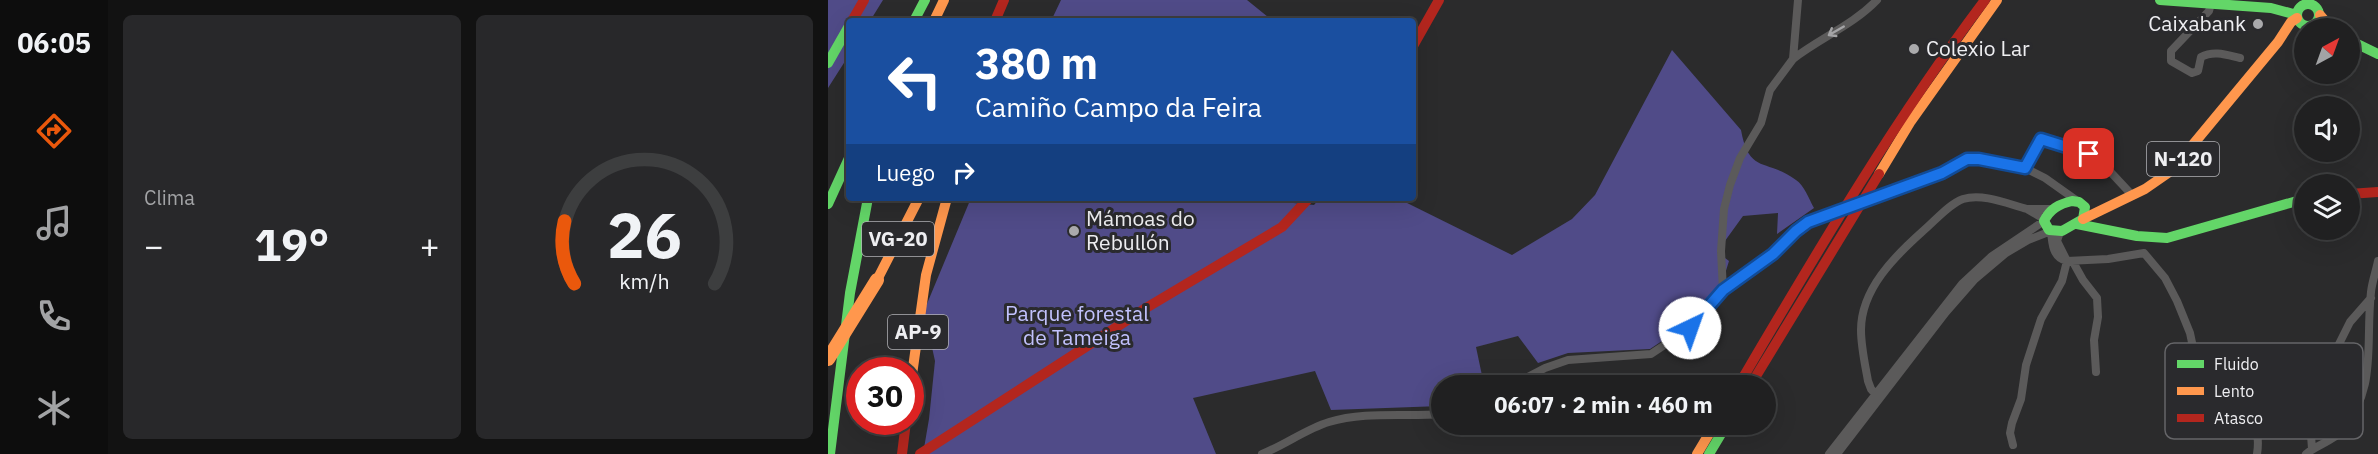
<!DOCTYPE html>
<html lang="es">
<meta charset="utf-8">
<style>
:root{--surface:#202021;--page:#28282a;--text:#f1f3f6;--muted:#a2a3a5;--line:#3d3e3f;--accent:#ea580c}
body{margin:0;font-family:"IBM Plex Sans",sans-serif;background:var(--page);color:var(--text);height:100vh;display:flex;flex-direction:column;font-size:22px;white-space:nowrap}
*{box-sizing:border-box;margin:0}
p{font-size:20px;color:var(--muted)}
.icon{flex:none;width:33px;height:33px;fill:none;stroke:currentColor;stroke-width:2;stroke-linecap:round;stroke-linejoin:round}
.map{position:relative;flex:1;overflow:hidden}
.drawer{display:flex;flex-direction:column;gap:15px;padding:15px;background:#121212;width:720px}
.drawer>*{flex:none}
.banner{position:absolute;left:18px;top:18px;width:570px;height:183px;border-radius:6px;box-shadow:0 6px 24px #0002,0 0 0 2px var(--line);background:#1a4fa0;color:#fff;overflow:hidden}
.needle{width:39px;rotate:41deg}
.fabs{position:absolute;left:1466px;top:18px;display:grid;gap:12px}
.fabs a{display:grid;place-items:center;width:66px;height:66px;border-radius:50%;background:var(--surface);box-shadow:0 6px 24px #0002,0 0 0 2px var(--line);font-size:30px}
.speed{position:absolute;left:18px;top:357px;display:flex;gap:12px;font-size:30px;font-weight:700;text-align:center}
.speed>*{display:grid;place-content:center;width:78px;height:78px;border-radius:50%;background:var(--surface);box-shadow:0 6px 24px #0002,0 0 0 2px var(--line);line-height:1}
.speed .limit{border:9px solid #d22;background:#fff;color:#111}
.pin{position:absolute;display:grid;place-items:center;width:51px;height:51px;color:#fff;margin:-26px;border-radius:12px;box-shadow:0 3px 9px #0006}
.me{position:absolute;width:66px;margin:-33px;rotate:42deg;stroke-linejoin:round;filter:drop-shadow(0 0 4px #0008)}
.turn{display:flex;align-items:center;gap:21px;height:126px;padding:0 30px;font-size:27px}
.turn .icon{width:78px;height:78px;stroke-width:2.5}
.turn b{display:block;font-size:42px;line-height:51px}
.then{display:flex;align-items:center;height:57px;padding:0 30px;background:#0003;gap:12px;font-size:22px}
.big{font-size:45px;font-weight:700;line-height:1.1}
.drawer .tile{flex:1;display:flex;flex-direction:column;justify-content:center;gap:9px;min-width:0;padding:0 21px;border-radius:9px;background:var(--page)}
.drawer .dial{align-items:center;gap:0}
.dial svg{height:156px;overflow:visible;fill:none;stroke:var(--line);stroke-width:7;stroke-linecap:round;text-anchor:middle}
.dial text{fill:var(--text);stroke:none}
.heat{display:flex;justify-content:space-between;align-items:center;font-size:33px;direction:ltr}
.drawer .tiles{flex:1;display:grid;gap:15px;grid-template-columns:repeat(2,1fr)}
.trip{position:absolute;left:603px;top:375px;width:345px;height:60px;border-radius:30px;background:var(--surface);box-shadow:0 6px 24px #0002,0 0 0 2px var(--line);font-weight:700;line-height:60px;text-align:center}
main{display:flex;flex:1;min-height:0}
.tabs{display:flex;flex-direction:column;width:108px;justify-content:space-around;align-items:center;background:#0d0d0d;color:var(--muted)}
.tabs .icon{width:42px;height:42px}
.tabs .selected{color:var(--accent)}
.tabs b{font-size:27px;color:var(--text)}
.map>svg:first-child{display:block}
.forest{fill:#504b88}
.lines{fill:none;stroke-linecap:round;stroke-linejoin:round}
.street{stroke:#5b5a5a;stroke-width:8}
.fast{stroke:#63d668;stroke-width:10}
.slow{stroke:#ff974d;stroke-width:10}
.jam{stroke:#b3261e;stroke-width:10}
.street-bridge{stroke:#5b5a5a;stroke-width:8}
.slow-bridge{stroke:#ff974d;stroke-width:14}
.oneway{stroke:#a4a4a6}
.route-casing{stroke:#114b97;stroke-width:15}
.route{stroke:#1a73e8;stroke-width:10}
.poi-dot{fill:#aaaaac;stroke:#2a2a2d;stroke-width:2}
.labels{text-anchor:middle;stroke-width:6;stroke-linejoin:round;paint-order:stroke}
.shield{fill:#2a2a2d;stroke:#b3b3b6;stroke-width:1.5}
.shield-label{font-size:20px;font-weight:bold;fill:#eeeef1}
.poi-label{font-size:21px;fill:#eeeef1;stroke:#2a2a2d;text-anchor:start}
.park-label{font-size:21px;fill:#c1c1fd;stroke:#2a2a2d}
.key{fill:#2a2a2d;stroke:#656568;stroke-width:1.5}
.key-label{font-size:16px;fill:#eeeef1}
</style>
<main>
<nav class="tabs">
<b>06:05</b>
<svg class="icon selected" aria-label="directions" viewBox="0 0 24 24"><path d="M12 3l9 9-9 9-9-9zM9 14v-3h6M13 9l2 2-2 2"/></svg>
<svg class="icon" aria-label="music" viewBox="0 0 24 24"><path d="M9 18V5l10-2v13"/><circle cx="6" cy="18" r="3"/><circle cx="16" cy="16" r="3"/></svg>
<svg class="icon" aria-label="phone" viewBox="0 0 24 24"><path d="M5 4h4l2 5-3 2q2 4 5 5l2-3 5 2v4C11 20 4 13 5 4z"/></svg>
<svg class="icon" aria-label="climate" viewBox="0 0 24 24"><path d="M12 3v18M4 7l16 10M4 17L20 7"/></svg>
</nav>
<section class="drawer">
<div class="tiles">
<div class="tile"><p>Clima</p>
<div class="heat"><a>−</a><b class="big">19°</b><a>+</a></div>
</div>
<div class="tile dial"><svg viewBox="0 0 100 80">
<path d="M14 69A42 42 0 1 1 86 69"/>
<path d="M14 69A42 42 0 0 1 9 37" stroke="#ea580c"/>
<text x="50" y="56" font-size="32" font-weight="700">26</text>
<text x="50" y="72" font-size="11">km/h</text>
</svg></div>
</div>
</section>
<div class="map">
<svg width="1550" height="454" viewBox="0 0 1550 454">
<rect width="100%" height="100%" fill="#2b2b2c"/>
<!-- forest -->
<path class="forest" d="M0 0H55L42 21H21V55L0 88Z
M233 0H419L445 21H223Z
M844 50 913 130C921 175 939 158 968 180 976 185 981 199 986 208L949 234 950 213 915 216 889 252 901 261 892 290 858 325 822 349 740 353 710 363 690 336 648 347 656 385 614 386 613 406 503 410 487 371 365 398 388 454H95L101 419 107 361 96 311 143 198H444L455 202 486 205 492 198H569L684 255 744 219 767 195Z"/>
<g class="lines">
<!-- street -->
<path class="street" d="M1383 4 1381 11 1343 51V61L1364 73 1370 71 1373 57C1386 50 1399 55 1412 58
M965 59C992 38 1025 25 1049 0
M1197 168 1213 139H1219L1261 154 1276 165 1304 195
M1071 189 1114 173 1139 159H1151L1197 168 1217 178 1248 200
M1216 219 1199 209H1223
M1245 262 1255 280 1269 298 1270 317 1266 340 1268 372
M895 290 893 251 896 209 902 185 912 158 933 123 942 90 965 59 970 0
M1403 375C1418 399 1434 424 1429 454
M683 386 717 368 740 360 823 354 862 328 895 290 945 254 967 230 980 222
M1050 397 1043 389 1040 381C1037 364 1033 347 1033 330 1033 289 1067 256 1095 231 1107 221 1121 204 1135 199 1155 193 1180 204 1199 209
M1185 445 1182 433 1184 423 1193 399 1198 365 1213 319 1234 281 1239 261 1280 259 1316 253 1337 278 1349 301 1362 333 1366 352 1372 365 1380 372 1408 376 1436 385 1460 381 1479 382 1485 379 1505 356 1522 322 1543 298
M1484 449 1482 421 1485 379
M434 454C457 445 478 429 501 422 537 411 577 417 614 414
M1001 454 1134 284 1164 256 1216 221
M1009 454 1118 312 1146 280 1178 253 1200 240 1223 231C1224 244 1225 258 1239 261L1229 241 1232 232
M1478 454C1489 445 1504 441 1513 432 1550 388 1537 346 1543 292 1544 282 1548 271 1550 261"/>
<!-- fast -->
<path class="fast" d="M1332 0 1443 8 1469 15
M1469 15a11 11 0 1 1 22 0a11 11 0 1 1-22 0Z
M86 21 97 0
M1521 40 1550 54
M0 63 21 26
M1244 201 1251 202 1257 207 1255 219 1234 231 1221 230 1216 221C1222 209 1231 204 1244 201Z
M0 204 21 158
M1249 224 1309 236 1339 238 1476 199
M2 454 22 293 40 198
M881 454 899 424"/>
<!-- slow -->
<path class="slow" d="M1492 15 1503 28
M106 21 116 0
M1484 26 1495 28
M1051 174 1083 121 1169 0
M1255 219 1317 189 1343 171 1450 42 1463 22 1469 18
M49 280 91 198
M82 389 98 275 119 198
M869 454 887 424"/>
<!-- jam -->
<path class="jam" d="M24 21 36 0
M167 21 176 0
M585 46 611 0
M1521 194 1550 192
M910 386C988 254 1065 122 1157 0
M922 386 1051 174
M74 454 78 422
M92 454 318 308 454 227 481 198"/>
<!-- street-bridge -->
<path class="street-bridge" d="M980 222 1071 189"/>
<!-- slow-bridge -->
<path class="slow-bridge" d="M0 359 49 280"/>
</g>
<!-- one-way arrows -->
<defs><path id="oneway-shaft" d="M-6 0H5M1.5-3L5.5 0L1.5 3" fill="none" stroke-width="1.6" stroke-linecap="round" stroke-linejoin="round" transform="scale(1.5)"/></defs>
<use class="oneway" href="#oneway-shaft" transform="translate(1008 31) rotate(150)"/>
<g class="lines">
<defs>
<path id="route" d="M862 328 895 290 945 254 968 231 980 222 1114 173 1139 159H1151L1197 168 1213 139 1261 154"/>
</defs>
<!-- route casing -->
<use href="#route" class="route-casing"/>
<!-- route -->
<use href="#route" class="route"/>
</g>
<!-- markers -->
<g class="poi-dot">
<circle cx="1430" cy="24" r="6"/>
<circle cx="1086" cy="49" r="6"/>
<circle cx="246" cy="231" r="6"/>
</g>
<g class="labels">
<!-- shield labels -->
<g class="shield">
<rect x="1319" y="142" width="72" height="34" rx="4.5"/>
<rect x="34" y="222" width="72" height="34" rx="4.5"/>
<rect x="60" y="315" width="60" height="34" rx="4.5"/>
</g>
<g class="shield-label">
<text x="1355" y="166">N-120</text>
<text x="70" y="246">VG-20</text>
<text x="90" y="339">AP-9</text>
</g>
<!-- poi labels -->
<g class="poi-label">
<text x="1418" y="31" text-anchor="end">Caixabank</text>
<text x="1098" y="56">Colexio Lar</text>
<text x="258" y="226">Mámoas do<tspan x="258" dy="24">Rebullón</tspan></text>
</g>
<!-- park labels -->
<g class="park-label">
<text x="249" y="321">Parque forestal<tspan x="249" dy="24">de Tameiga</tspan></text>
</g>
</g>
<!-- legend -->
<rect x="1337" y="343" width="198" height="96" rx="9" class="key"/>
<rect x="1349" y="360" width="27" height="8" fill="#63d668"/>
<rect x="1349" y="387" width="27" height="8" fill="#ff974d"/>
<rect x="1349" y="414" width="27" height="8" fill="#b3261e"/>
<g class="key-label">
<text x="1386" y="370">Fluido</text>
<text x="1386" y="397">Lento</text>
<text x="1386" y="424">Atasco</text>
</g>
</svg>
<div class="fabs">
<a><svg class="needle" viewBox="-14 -14 28 28"><path d="M0-13l5 13h-10z" fill="#e53935"/><path d="M0 13l5-13h-10z" fill="#a2a3a5"/></svg></a>
<a><svg class="icon" aria-label="sound" viewBox="0 0 24 24"><path d="M4 9h4l5-4v14l-5-4H4zM17 9q2 3 0 6"/></svg></a>
<a><svg class="icon" aria-label="layers" viewBox="0 0 24 24"><path d="M12 4l9 5-9 5-9-5zM3 14l9 5 9-5"/></svg></a>
</div>
<div class="speed"><div class="limit">30</div></div>
<div class="pin" style="left:1261px;top:154px;background:#d93025"><svg class="icon" aria-label="arrive" viewBox="0 0 24 24"><path d="M6 21V4h12l-3 4 3 4H6"/></svg></div>
<svg class="me" style="left:862px;top:328px" viewBox="-20 -20 40 40"><circle r="19" fill="#fff"/><path d="M0-13L10 11 0 6-10 11z" fill="#1a73e8"/></svg>
<div class="trip">06:07 · 2 min · 460 m</div>
<div class="banner">
<div class="turn"><svg class="icon" aria-label="left" viewBox="0 0 24 24"><path d="M17 20v-9H6M10 6l-5 5 5 5"/></svg><div><b>380 m</b>Camiño Campo da Feira</div></div>
<div class="then">Luego<svg class="icon" aria-label="right" viewBox="0 0 24 24"><path d="M7 20v-9h11M14 6l5 5-5 5"/></svg></div>
</div>
</div>
</main>
